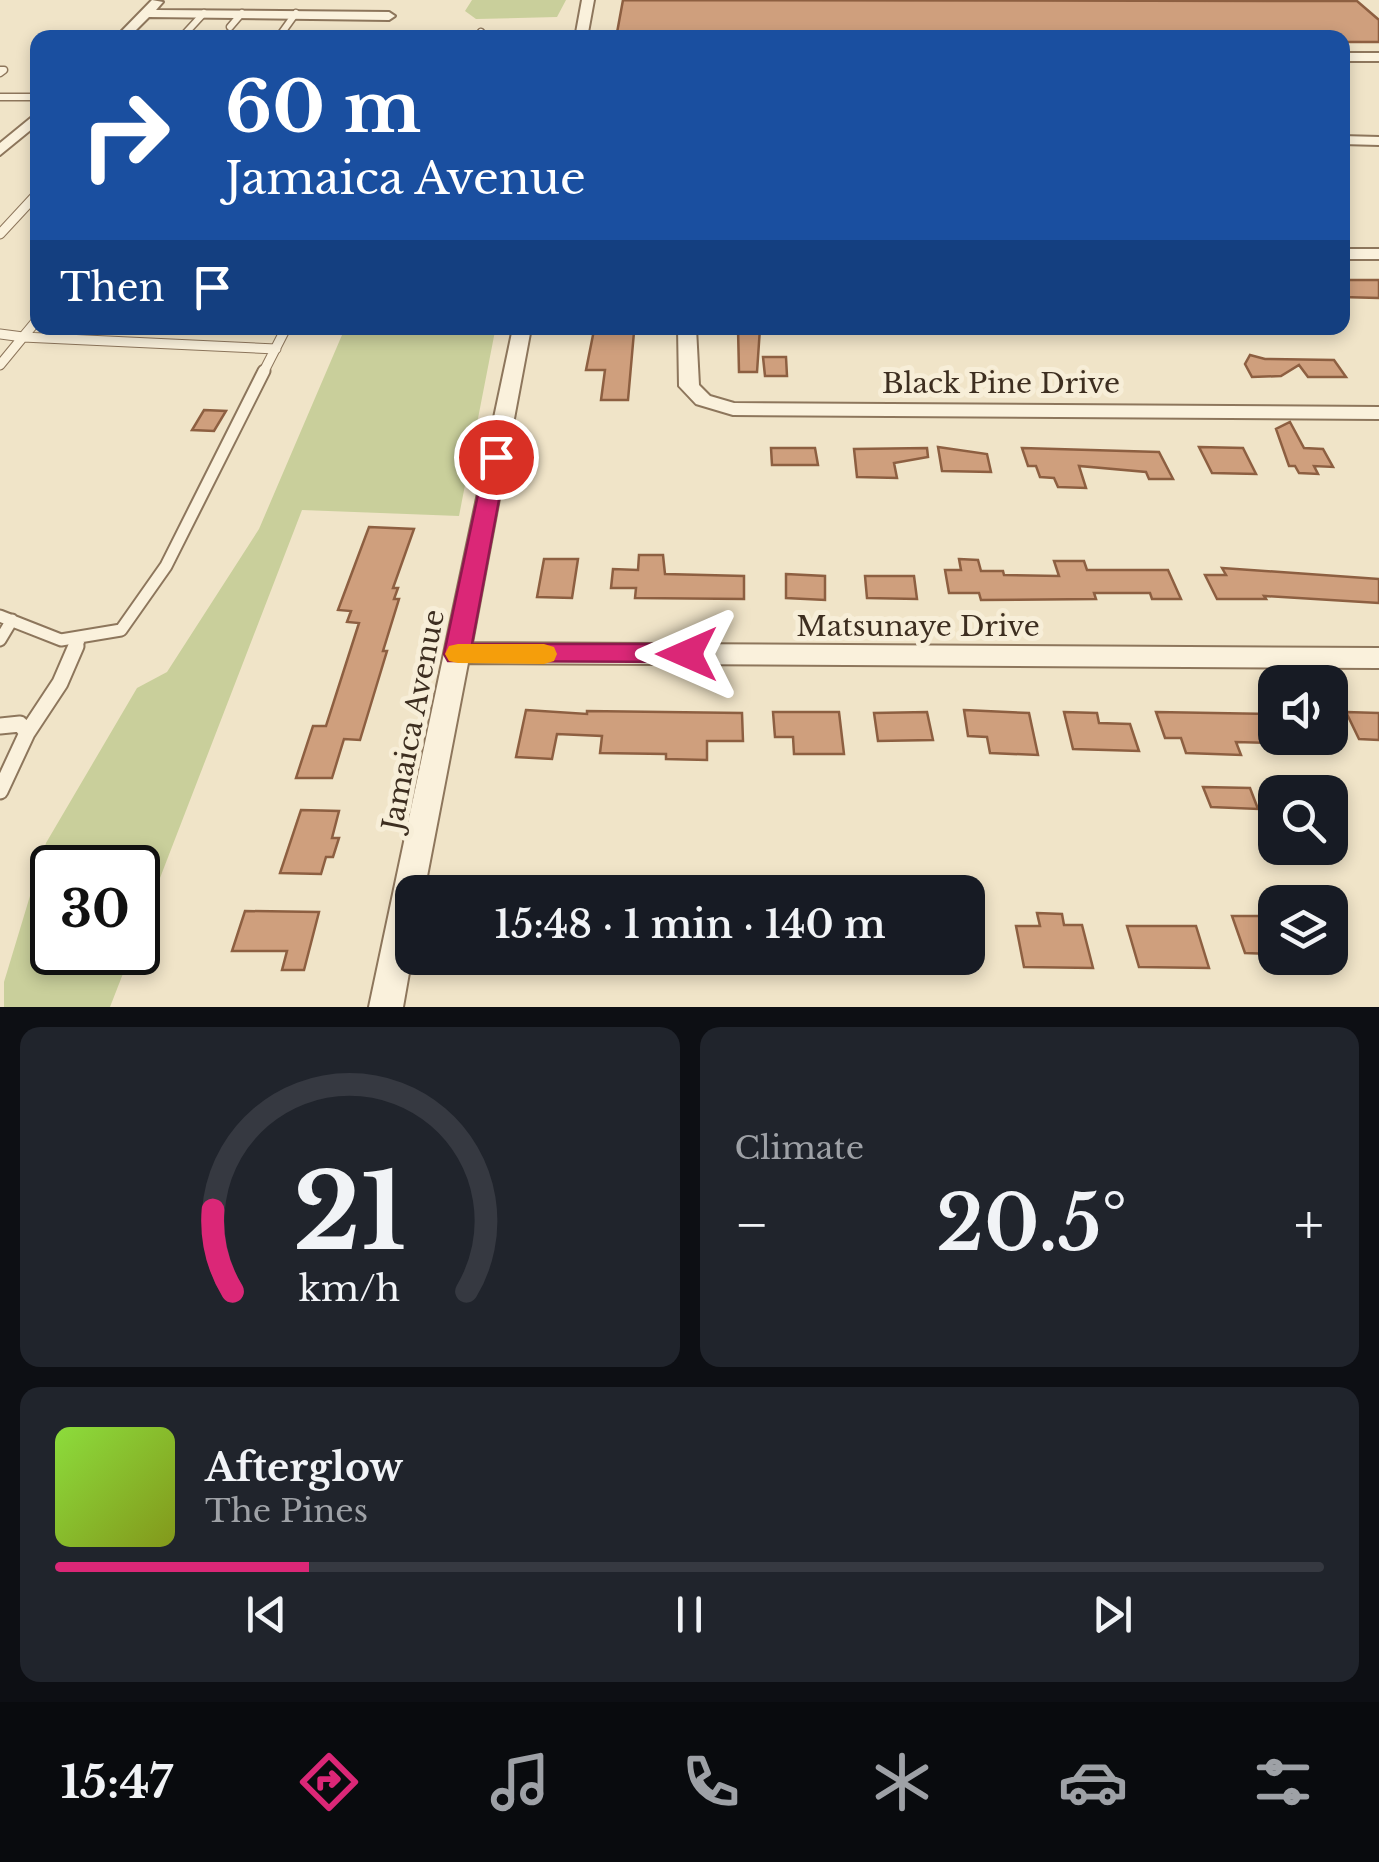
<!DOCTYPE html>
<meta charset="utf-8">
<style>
:root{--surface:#171b24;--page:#20242c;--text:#f1f3f6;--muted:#9ea1a6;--line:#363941;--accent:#db2777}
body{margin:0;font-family:"Libre Baskerville",serif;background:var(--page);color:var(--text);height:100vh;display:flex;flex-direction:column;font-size:38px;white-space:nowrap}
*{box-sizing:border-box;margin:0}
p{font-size:32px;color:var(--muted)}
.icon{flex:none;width:55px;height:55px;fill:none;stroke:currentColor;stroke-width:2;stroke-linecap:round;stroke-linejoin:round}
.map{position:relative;height:1007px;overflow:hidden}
.drawer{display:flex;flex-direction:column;gap:20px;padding:20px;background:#0d0f14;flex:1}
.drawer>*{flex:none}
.hud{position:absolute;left:30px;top:30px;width:1320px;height:305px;border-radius:20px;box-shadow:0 5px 15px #0003;background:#1a4fa0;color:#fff;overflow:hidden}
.tools{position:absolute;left:1258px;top:665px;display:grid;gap:20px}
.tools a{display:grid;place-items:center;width:90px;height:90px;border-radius:20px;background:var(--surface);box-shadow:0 5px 15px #0003;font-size:50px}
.speed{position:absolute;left:30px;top:845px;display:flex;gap:20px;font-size:50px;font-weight:700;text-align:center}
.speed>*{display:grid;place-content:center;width:130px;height:130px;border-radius:50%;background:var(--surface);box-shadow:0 5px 15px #0003;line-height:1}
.speed .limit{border:5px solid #111;border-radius:15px;background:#fff;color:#111}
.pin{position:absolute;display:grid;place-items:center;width:85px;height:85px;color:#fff;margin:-42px;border:5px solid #fff;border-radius:50%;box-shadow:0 2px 10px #0007}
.me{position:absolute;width:110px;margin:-55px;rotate:270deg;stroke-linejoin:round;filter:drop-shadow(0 0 8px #0008)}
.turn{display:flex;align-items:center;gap:35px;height:210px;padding:0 30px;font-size:45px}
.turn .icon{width:130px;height:130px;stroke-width:2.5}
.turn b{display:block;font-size:70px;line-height:85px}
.then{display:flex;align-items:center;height:95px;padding:0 30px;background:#0003;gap:20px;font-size:38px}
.big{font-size:75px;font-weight:600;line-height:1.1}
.drawer .card{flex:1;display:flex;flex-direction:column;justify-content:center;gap:15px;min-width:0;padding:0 35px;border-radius:20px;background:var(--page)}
.drawer .dial{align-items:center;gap:0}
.dial svg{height:260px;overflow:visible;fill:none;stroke:var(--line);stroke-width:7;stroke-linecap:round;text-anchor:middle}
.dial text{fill:var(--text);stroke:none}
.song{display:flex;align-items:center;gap:30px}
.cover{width:120px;height:120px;border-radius:15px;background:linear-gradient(135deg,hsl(90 70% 55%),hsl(70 70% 35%))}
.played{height:10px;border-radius:5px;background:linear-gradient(90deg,var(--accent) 20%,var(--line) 20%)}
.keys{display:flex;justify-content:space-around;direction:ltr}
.heat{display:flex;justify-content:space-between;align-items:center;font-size:55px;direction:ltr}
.drawer .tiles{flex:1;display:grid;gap:20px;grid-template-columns:1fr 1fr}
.card:last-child{grid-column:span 2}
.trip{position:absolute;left:395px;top:875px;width:590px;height:100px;border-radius:20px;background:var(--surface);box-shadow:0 5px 15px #0003;font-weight:600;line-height:100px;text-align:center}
.menu{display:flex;height:160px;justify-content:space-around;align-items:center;background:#090b0e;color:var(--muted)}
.menu .icon{width:70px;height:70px}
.menu .current{color:var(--accent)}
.menu b{font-size:45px;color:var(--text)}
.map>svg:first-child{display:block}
.green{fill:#c9cf9b}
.building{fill:#cf9f7d;stroke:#8d5f41;stroke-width:2.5}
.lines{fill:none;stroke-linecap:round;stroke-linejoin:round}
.service-far3-casing{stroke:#8d765c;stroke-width:9}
.service-far2-casing{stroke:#8d765c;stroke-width:11}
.service-far1-casing{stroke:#8d765c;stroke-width:15}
.service-casing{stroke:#8d765c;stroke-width:19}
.minor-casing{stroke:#8d765c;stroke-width:4}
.service-far3{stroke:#faf1dc;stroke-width:6}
.service-far2{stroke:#faf1dc;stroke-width:9}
.service-far1{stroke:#faf1dc;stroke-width:11}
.service{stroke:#faf1dc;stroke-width:15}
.minor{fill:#faf1dc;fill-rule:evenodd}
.route{fill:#db2777;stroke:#8e194d;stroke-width:2.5}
.slow{fill:#f59e0b}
.labels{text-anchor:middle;stroke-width:10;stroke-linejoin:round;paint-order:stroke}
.street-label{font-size:28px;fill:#3d2e20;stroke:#f7eed8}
</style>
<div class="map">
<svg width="1379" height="1007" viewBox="0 0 1379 1007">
<rect width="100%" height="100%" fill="#f0e4c8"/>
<!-- green -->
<path class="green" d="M472 0H566L557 17 476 19 465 11Z
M345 328 495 331 459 516 302 510 138 935V868H52V952L131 953 110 1007H4V982L46 843 137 688 167 672 259 529Z"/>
<!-- building -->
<path class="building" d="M623 0 1357 1 1379 20V42H1342V38H616Z
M1342 280H1379V298L1342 297Z
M738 328H760L757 372H739Z
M594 330 634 332 628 400H601L605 370H586Z
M1250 355 1265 359 1334 360 1346 377H1308L1299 365 1281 376 1252 377 1245 364Z
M763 357H786L787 376H765Z
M204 410 226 411 214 431 192 430Z
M1290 422 1304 448 1323 449 1333 467 1314 466 1318 474 1299 473 1295 466H1289L1276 429Z
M938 447 987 454 991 472 942 471Z
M1199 447 1243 448 1256 474 1212 473Z
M771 448H815L818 465H772Z
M927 448 928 457 894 463 897 478 857 477 854 449Z
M1022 448 1159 452 1173 479H1149L1146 472 1079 466 1086 488 1058 487 1054 478 1040 477 1036 466H1028Z
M369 527 414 529 393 588H398L394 599H399L383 651H387L360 740 344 739 332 778H296L313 726H326L359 623 347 622 351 611 338 610Z
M639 555H663L665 574 744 576V599L635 598 636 588H611L613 569 638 570Z
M544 559H578L572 598 537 597Z
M959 559 978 560 981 571H1003L1004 575 1059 576 1054 561H1084L1087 570H1168L1181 599H1152L1150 593H1094L1096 599 981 600 979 593H949L945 570H961Z
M1222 568 1379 579V603L1264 596 1266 599H1217L1205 575H1226Z
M786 574 825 576V600L786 598Z
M865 576H914L917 599 867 598Z
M526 710 587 714V711L742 713 743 741H707V760L666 759V754L600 753 602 736 557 734 552 759 516 757Z
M964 710 1029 713 1038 755 990 753 987 737 968 736Z
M773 712H839L844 754H794L793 737H775Z
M927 712 933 740 878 741 874 713Z
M1064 712 1097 713 1099 723 1130 724 1139 751 1073 749Z
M1156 712 1275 714V743L1236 742 1241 755 1186 753 1181 738H1165Z
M1346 712 1379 713V740L1359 739Z
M1203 787 1250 788 1258 809 1211 807Z
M301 810 339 811 332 838H339L333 857H326L321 874 280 873Z
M245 911 319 912 304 970H282L287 951H232Z
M1037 913 1062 914 1064 925H1082L1093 968 1024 967 1016 926H1040Z
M1232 916H1275V954L1245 953Z
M1127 926H1196L1209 968 1139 967Z"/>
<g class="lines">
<defs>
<path id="service-far3" d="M230 27 242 13
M181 38 204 13
M278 38 296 13
M477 38 481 32
M0 70H4L0 73
M0 97H38"/>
<path id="service-far2" d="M0 234 38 193
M0 334 23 337 0 365
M23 337 276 349
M23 337 38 319
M263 373 286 328"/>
<path id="service-far1" d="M0 616 61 640 121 630 166 566 264 371
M0 640 12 620
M75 649 80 638"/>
<path id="service" d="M0 726 20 724 27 733 0 791
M27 733 60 683 76 646"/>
<path id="minor" d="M152 0 163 2 156 10 389 12 395 16 389 20 149 17 128 38H115Z
M582 0H594L587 38H575Z
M1342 53H1379V61H1342Z
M38 112V124L0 155V143Z
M1342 136 1379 137V145L1342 144Z
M1342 249H1379V259H1342Z
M513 328H531L472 643 1379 648V668L468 663 424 892H412V956L403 1007H369Z
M678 328H696L699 385 710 396 734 403 1379 407V419L733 415 696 404 679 386Z"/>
</defs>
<!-- service-far3 casing -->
<use href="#service-far3" class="service-far3-casing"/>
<!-- service-far2 casing -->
<use href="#service-far2" class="service-far2-casing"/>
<!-- service-far1 casing -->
<use href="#service-far1" class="service-far1-casing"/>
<!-- service casing -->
<use href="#service" class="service-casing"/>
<!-- minor casing -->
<use href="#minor" class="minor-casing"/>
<!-- service-far3 -->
<use href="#service-far3" class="service-far3"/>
<!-- service-far2 -->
<use href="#service-far2" class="service-far2"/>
<!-- service-far1 -->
<use href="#service-far1" class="service-far1"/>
<!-- service -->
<use href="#service" class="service"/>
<!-- minor -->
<use href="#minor" class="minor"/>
</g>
<!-- route -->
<path class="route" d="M496 450 507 457 472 644H687L696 647 700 654 696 662 448 661 444 654 486 457Z"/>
<!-- slow -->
<path class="slow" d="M458 644H544L554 647 557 654 554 661 544 664 458 663 449 661 445 654 449 646Z"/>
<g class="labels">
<!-- street labels -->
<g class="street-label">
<text x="1001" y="393">Black Pine Drive</text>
<text x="918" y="636">Matsunaye Drive</text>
<text transform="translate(413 720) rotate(-79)" y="10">Jamaica Avenue</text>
</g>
</g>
</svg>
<div class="tools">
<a><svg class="icon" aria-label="sound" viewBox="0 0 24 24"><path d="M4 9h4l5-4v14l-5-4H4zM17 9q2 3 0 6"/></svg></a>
<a><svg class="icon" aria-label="search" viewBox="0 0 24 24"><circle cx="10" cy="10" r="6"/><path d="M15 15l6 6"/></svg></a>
<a><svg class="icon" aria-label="layers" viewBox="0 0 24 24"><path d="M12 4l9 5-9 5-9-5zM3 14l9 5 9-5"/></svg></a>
</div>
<div class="speed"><div class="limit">30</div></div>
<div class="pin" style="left:496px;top:457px;background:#d93025"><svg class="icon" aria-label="arrive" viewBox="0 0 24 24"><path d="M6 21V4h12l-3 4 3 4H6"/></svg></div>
<svg class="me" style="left:687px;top:654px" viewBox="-20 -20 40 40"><path d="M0-17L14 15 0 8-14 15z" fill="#db2777" stroke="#fff" stroke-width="4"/></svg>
<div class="trip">15:48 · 1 min · 140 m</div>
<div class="hud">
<div class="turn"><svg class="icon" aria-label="right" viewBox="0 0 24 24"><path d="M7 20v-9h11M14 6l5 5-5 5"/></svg><div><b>60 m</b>Jamaica Avenue</div></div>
<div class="then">Then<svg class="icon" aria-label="arrive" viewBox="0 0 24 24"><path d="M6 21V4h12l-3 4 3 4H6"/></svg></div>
</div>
</div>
<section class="drawer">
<div class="tiles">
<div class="card dial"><svg viewBox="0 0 100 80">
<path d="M14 69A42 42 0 1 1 86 69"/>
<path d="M14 69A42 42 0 0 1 8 44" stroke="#db2777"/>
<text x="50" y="56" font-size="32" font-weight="700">21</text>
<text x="50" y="72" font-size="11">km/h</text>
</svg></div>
<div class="card"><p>Climate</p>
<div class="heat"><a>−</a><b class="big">20.5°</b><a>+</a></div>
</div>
<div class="card">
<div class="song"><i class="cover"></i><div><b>Afterglow</b><p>The Pines</p></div></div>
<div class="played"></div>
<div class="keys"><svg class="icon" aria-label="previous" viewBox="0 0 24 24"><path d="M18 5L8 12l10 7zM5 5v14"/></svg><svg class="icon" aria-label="pause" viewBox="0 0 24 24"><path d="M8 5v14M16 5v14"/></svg><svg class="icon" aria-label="next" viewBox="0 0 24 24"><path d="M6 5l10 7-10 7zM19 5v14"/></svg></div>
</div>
</div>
</section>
<nav class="menu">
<b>15:47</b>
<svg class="icon current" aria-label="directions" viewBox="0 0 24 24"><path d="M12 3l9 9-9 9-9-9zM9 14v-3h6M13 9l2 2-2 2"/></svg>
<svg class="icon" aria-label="music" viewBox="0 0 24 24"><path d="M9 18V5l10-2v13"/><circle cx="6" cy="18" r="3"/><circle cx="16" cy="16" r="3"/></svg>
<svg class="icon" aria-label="phone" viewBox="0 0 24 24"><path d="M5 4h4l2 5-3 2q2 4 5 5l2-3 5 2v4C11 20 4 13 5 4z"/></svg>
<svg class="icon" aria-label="climate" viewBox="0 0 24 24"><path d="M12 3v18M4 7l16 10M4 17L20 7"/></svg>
<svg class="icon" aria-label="car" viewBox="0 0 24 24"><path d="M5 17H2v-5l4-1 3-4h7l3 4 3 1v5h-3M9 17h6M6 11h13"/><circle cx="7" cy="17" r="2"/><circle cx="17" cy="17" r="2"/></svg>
<svg class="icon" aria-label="filters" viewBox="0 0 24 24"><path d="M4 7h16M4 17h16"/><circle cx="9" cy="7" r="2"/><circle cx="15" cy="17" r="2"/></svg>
</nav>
